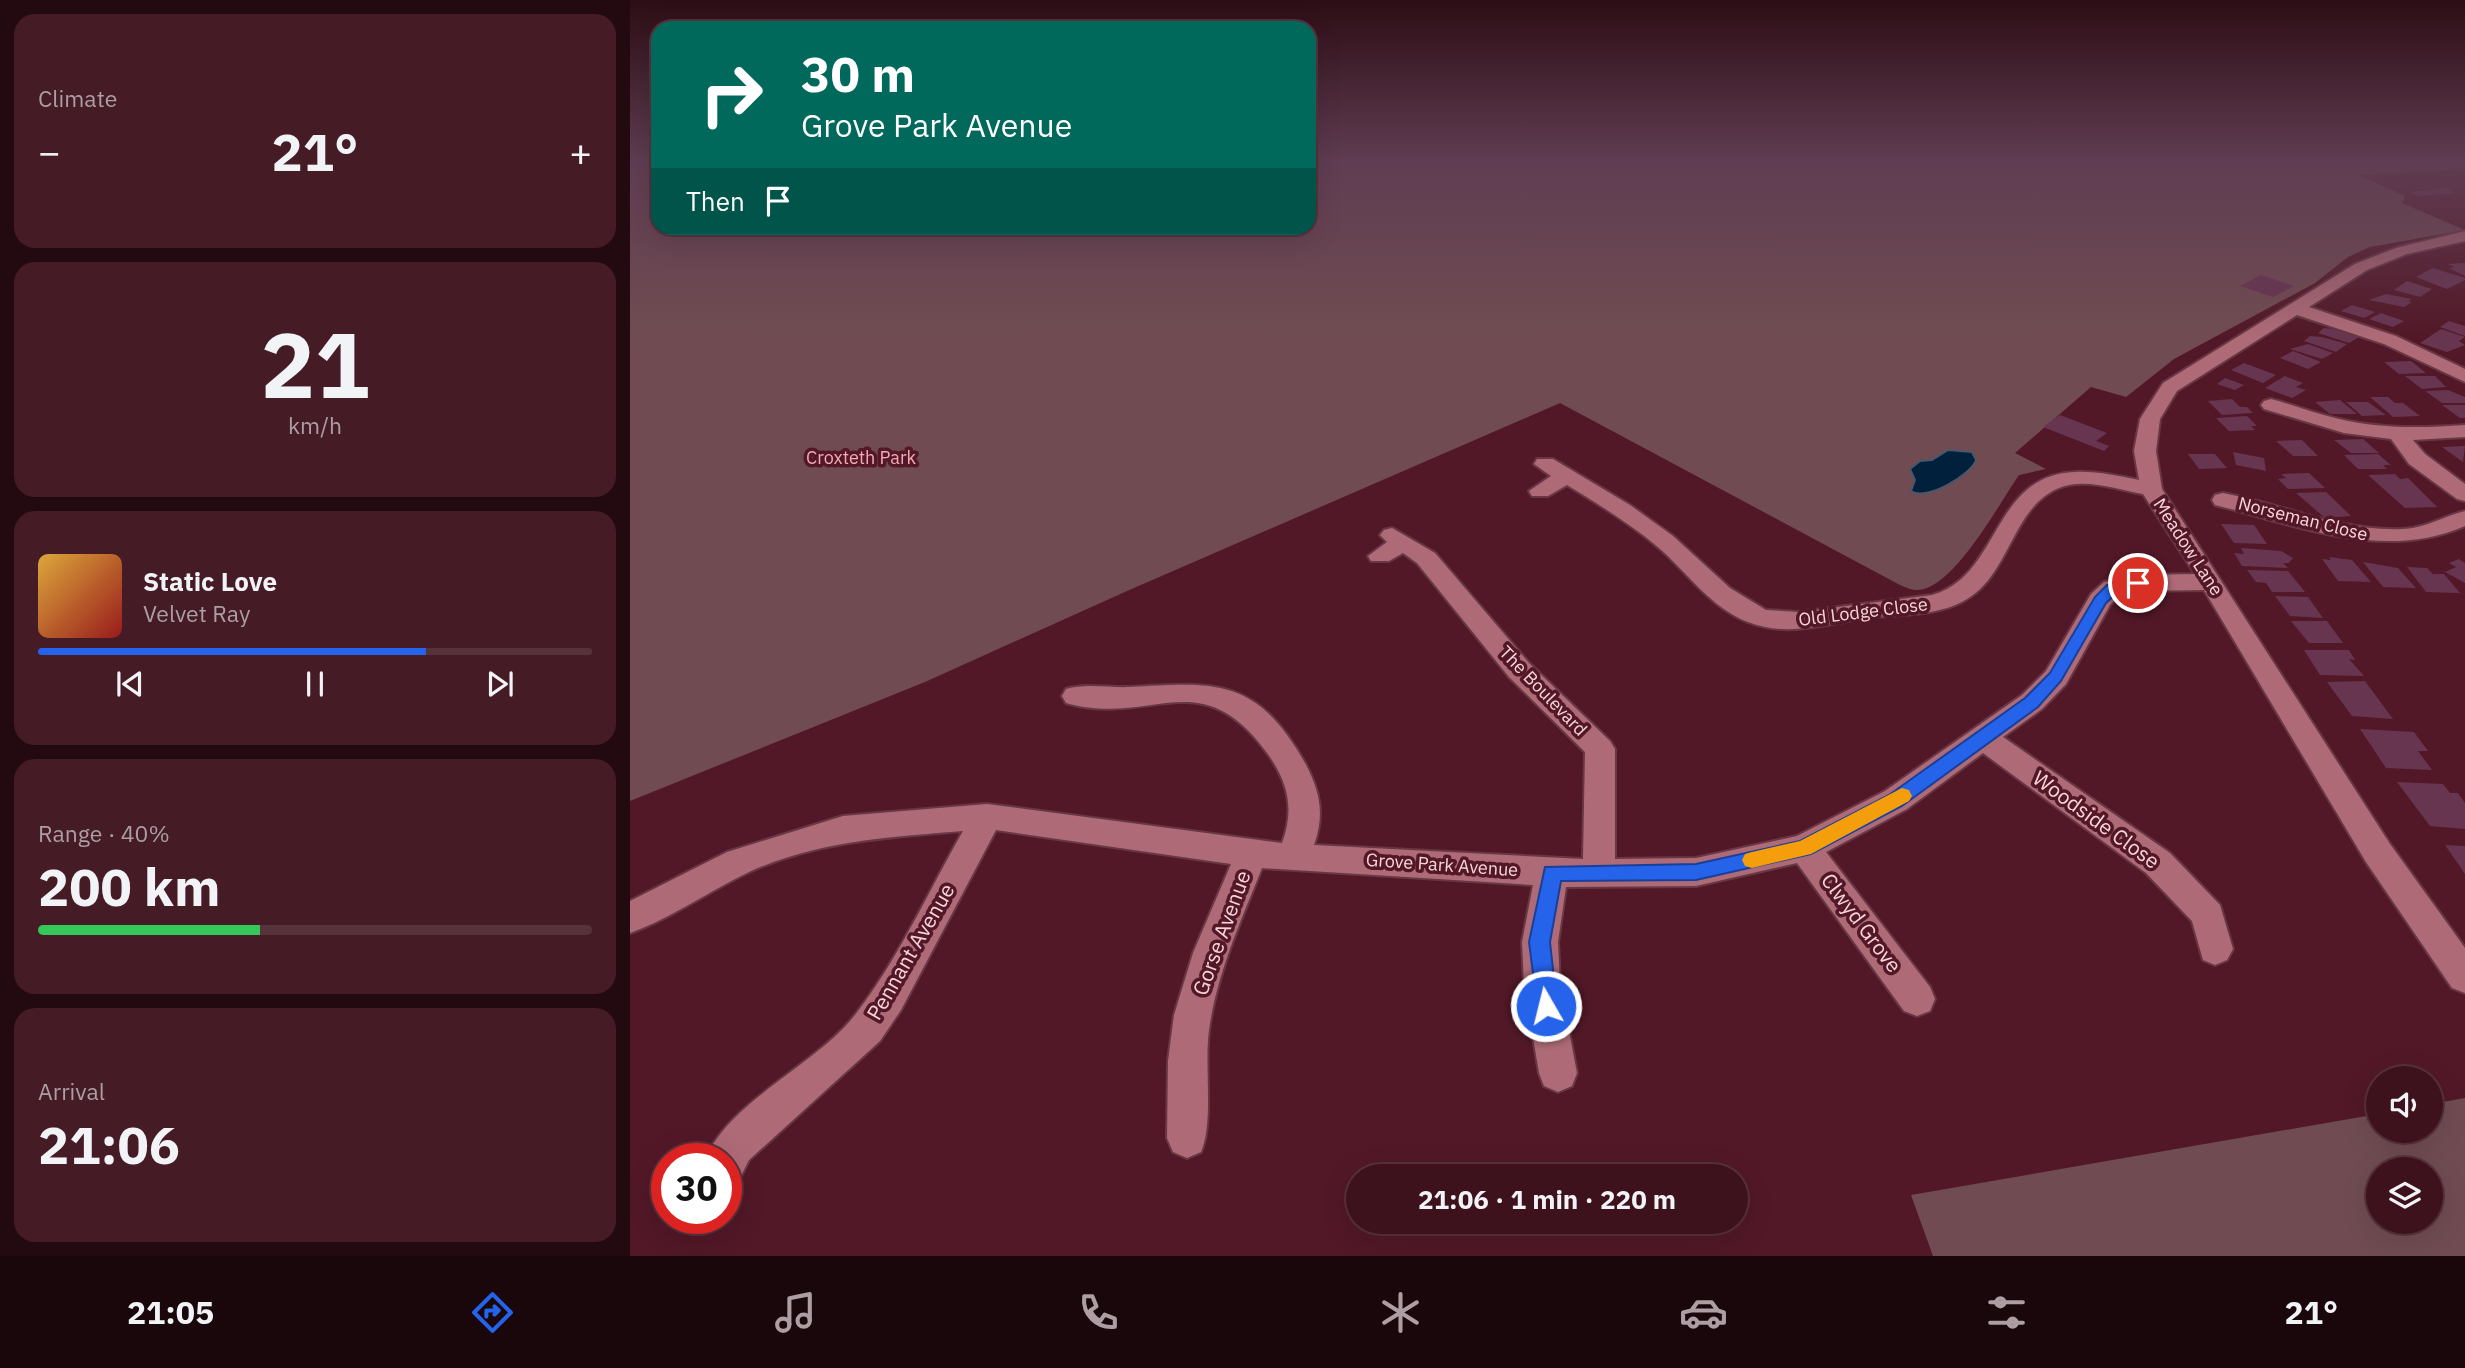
<!DOCTYPE html>
<meta charset="utf-8">
<style>
:root{--surface:#3e121d;--page:#451b26;--text:#f1f3f6;--muted:#ad9ea4;--line:#57323b;--accent:#2563eb}
body{margin:0;font-family:"IBM Plex Sans",sans-serif;background:var(--page);color:var(--text);height:100vh;display:flex;flex-direction:column;font-size:26px;white-space:nowrap}
*{box-sizing:border-box;margin:0}
p{font-size:23px;color:var(--muted)}
.icon{flex:none;width:38px;height:38px;fill:none;stroke:currentColor;stroke-width:2;stroke-linecap:round;stroke-linejoin:round}
.map{position:relative;flex:1;overflow:hidden}
.panel{display:flex;flex-direction:column;gap:14px;padding:14px;background:#220a10;width:630px}
.panel>*{flex:none}
.banner{position:absolute;left:21px;top:21px;width:665px;height:214px;border-radius:21px;box-shadow:0 7px 28px #0002,0 0 0 2px var(--line);background:#00695c;color:#fff;overflow:hidden}
.tools{position:absolute;left:1736px;top:1066px;display:grid;gap:14px}
.tools a{display:grid;place-items:center;width:77px;height:77px;border-radius:50%;background:var(--surface);box-shadow:0 7px 28px #0002,0 0 0 2px var(--line);font-size:35px}
.speed{position:absolute;left:21px;top:1143px;display:flex;gap:14px;font-size:35px;font-weight:700;text-align:center}
.speed>*{display:grid;place-content:center;width:91px;height:91px;border-radius:50%;background:var(--surface);box-shadow:0 7px 28px #0002,0 0 0 2px var(--line);line-height:1}
.speed .limit{border:10px solid #d22;background:#fff;color:#111}
.pin{position:absolute;display:grid;place-items:center;width:60px;height:60px;color:#fff;margin:-30px;border:4px solid #fff;border-radius:50%;box-shadow:0 2px 7px #0007}
.me{position:absolute;width:77px;margin:-38px;rotate:352deg;stroke-linejoin:round;filter:drop-shadow(0 0 5px #0008)}
.turn{display:flex;align-items:center;gap:24px;height:147px;padding:0 35px;font-size:32px}
.turn .icon{width:91px;height:91px;stroke-width:2.5}
.turn b{display:block;font-size:49px;line-height:60px}
.then{display:flex;align-items:center;height:66px;padding:0 35px;background:#0003;gap:14px;font-size:26px}
.big{font-size:52px;font-weight:700;line-height:1.1}
.panel .widget{flex:1;display:flex;flex-direction:column;justify-content:center;gap:10px;min-width:0;padding:0 24px;border-radius:21px;background:var(--page)}
.panel .dial{align-items:center;gap:0}
.dial b{font-size:91px;line-height:1}
.song{display:flex;align-items:center;gap:21px}
.cover{width:84px;height:84px;border-radius:10px;background:linear-gradient(135deg,hsl(40 70% 55%),hsl(0 70% 35%))}
.played{height:7px;border-radius:4px;background:linear-gradient(90deg,var(--accent) 70%,var(--line) 70%)}
.keys{display:flex;justify-content:space-around;direction:ltr}
.heat{display:flex;justify-content:space-between;align-items:center;font-size:38px;direction:ltr}
.charge{height:10px;border-radius:5px;background:linear-gradient(90deg,#34c759 40%,var(--line) 0)}
.trip{position:absolute;left:716px;top:1164px;width:402px;height:70px;border-radius:35px;background:var(--surface);box-shadow:0 7px 28px #0002,0 0 0 2px var(--line);font-weight:700;line-height:70px;text-align:center}
.tabs{display:flex;height:112px;justify-content:space-around;align-items:center;background:#19070c;color:var(--muted)}
.tabs .icon{width:49px;height:49px}
.tabs .active{color:var(--accent)}
.tabs b{font-size:32px;color:var(--text)}
main{display:flex;flex:1;min-height:0}
.map>svg:first-child{display:block}
.green{fill:#704c52;fill-rule:evenodd}
.water{fill:#00203c;stroke:#4b566b;stroke-width:2}
.building{fill:#683550}
.lines{fill:none;stroke-linecap:round;stroke-linejoin:round}
.street-casing{stroke:#683744;stroke-width:4}
.street{fill:#ae6b77;fill-rule:evenodd}
.route{fill:#2563eb;stroke:#184099;stroke-width:2}
.slow{fill:#f59e0b}
.labels{text-anchor:middle;stroke-width:7;stroke-linejoin:round;paint-order:stroke}
.park-label{font-size:18px;fill:#f5aab6;stroke:#521827}
.street-label{font-size:18px;fill:#fad4d9;stroke:#521827}
.near-street-label{font-size:21px;fill:#fad4d9;stroke:#521827}
</style>
<main>
<section class="panel">
<div class="widget"><p>Climate</p>
<div class="heat"><a>−</a><b class="big">21°</b><a>+</a></div>
</div>
<div class="widget dial"><b>21</b><p>km/h</p></div>
<div class="widget">
<div class="song"><i class="cover"></i><div><b>Static Love</b><p>Velvet Ray</p></div></div>
<div class="played"></div>
<div class="keys"><svg class="icon" aria-label="previous" viewBox="0 0 24 24"><path d="M18 5L8 12l10 7zM5 5v14"/></svg><svg class="icon" aria-label="pause" viewBox="0 0 24 24"><path d="M8 5v14M16 5v14"/></svg><svg class="icon" aria-label="next" viewBox="0 0 24 24"><path d="M6 5l10 7-10 7zM19 5v14"/></svg></div>
</div>
<div class="widget"><p>Range · 40%</p><b class="big">200 km</b><div class="charge"></div></div>
<div class="widget"><p>Arrival</p><b class="big">21:06</b></div>
</section>
<div class="map">
<svg width="1835" height="1256" viewBox="0 0 1835 1256">
<rect width="100%" height="100%" fill="#521827"/>
<!-- green -->
<path class="green" d="M0 162H28V228H679V162H1835V169L1729 175 1775 196 1772 203 1835 230 1740 247 1718 257 1685 283 1544 359 1496 397 1461 387 1385 453 1416 469 1389 475C1370 502 1322 592 1286 590 1281 590 1275 587 1270 585L930 403 497 591 295 682 0 801Z
M1835 1098V1256H1303L1281 1195 1748 1114V1130H1801V1104ZM1801 1169V1222H1748V1169Z"/>
<!-- water -->
<path class="water" d="M1318 450 1342 452 1346 460C1342 474 1296 502 1281 491L1285 480 1280 469 1290 461 1302 460Z"/>
<!-- building -->
<path class="building" d="M1814 188 1823 189 1819 190 1825 193 1788 196 1780 192Z
M1835 263V276L1819 268 1824 267 1818 264Z
M1803 268 1835 278V280L1817 289 1786 277Z
M1631 275 1664 286 1643 297 1610 286Z
M1777 281 1802 289 1790 297 1764 290Z
M1756 294 1782 299 1778 301 1782 302 1774 307 1739 300Z
M1722 305 1745 312 1734 318 1711 311Z
M1751 313 1774 321 1763 327 1739 319Z
M1819 321 1835 326V336L1810 327Z
M1694 328 1703 329 1729 337 1719 343 1688 333Z
M1811 329 1835 337 1829 341 1835 345 1817 352 1790 343Z
M1680 336 1692 337 1717 344 1706 352 1674 341Z
M1678 344 1703 353 1692 359 1660 349Z
M1663 351 1691 362 1678 369 1650 358Z
M1781 361 1796 373 1769 374 1754 362Z
M1614 363 1646 375 1633 383 1601 370Z
M1655 376 1673 383 1666 387 1676 390 1662 398 1635 388Z
M1775 376H1805L1816 387 1792 389Z
M1595 378 1614 385 1605 390 1587 384Z
M1818 390 1835 397V403H1812L1795 391Z
M1740 397H1758L1765 403H1773L1790 416 1763 417Z
M1602 399 1610 407H1617L1623 413 1592 415 1578 401Z
M1710 400 1727 414H1700L1685 402Z
M1716 402H1738L1756 415 1732 416Z
M1812 405H1835V418H1830Z
M1430 415 1477 433 1466 441 1479 446 1474 451 1413 427Z
M1617 416 1627 426H1621L1625 430 1599 431 1586 418Z
M1733 439 1749 453H1721L1704 440Z
M1672 440 1688 456H1663L1646 441Z
M1835 446 1833 462 1812 447Z
M1603 452 1634 458 1636 471 1606 465Z
M1558 454H1585L1597 468 1569 469Z
M1748 454 1761 465H1753L1757 469H1728L1714 455Z
M1679 473 1695 488 1658 489 1648 479 1656 478 1651 474Z
M1765 474 1770 479 1778 478 1807 507 1775 508 1738 475Z
M1696 492 1721 516 1695 518 1666 493Z
M1591 524 1624 525 1637 544 1604 543Z
M1611 548 1651 551 1663 558 1659 563H1653L1658 568 1612 566 1604 553 1614 554Z
M1699 557 1722 560 1741 582 1708 581 1692 559 1701 560Z
M1829 559 1835 563V583L1815 572 1826 567 1819 563Z
M1733 562 1768 568 1786 588 1753 587Z
M1777 567 1797 568 1803 574H1814L1830 593 1796 592Z
M1617 570 1658 571 1675 592H1642L1636 583 1626 582Z
M1645 596 1678 597 1693 618 1660 616Z
M1661 621H1697L1713 643H1679Z
M1674 650H1719L1725 660 1719 659 1734 676 1690 675Z
M1735 681 1763 719 1722 716 1697 682Z
M1730 729 1784 732 1798 751H1788L1802 770 1756 768Z
M1767 782 1813 784 1820 793H1828L1835 803V829L1800 826Z
M1815 845 1835 846V874Z"/>
<g class="lines">
<defs>
<path id="street" d="M1835 231V241L1777 254 1737 270 1679 307 1766 336 1835 369V382L1754 344 1667 315 1547 391 1530 419 1526 451 1532 489 1760 844 1835 948V993L1822 988 1736 862 1574 590 1508 591 1491 594 1480 605 1436 684 1412 709 1373 737 1540 853 1590 905 1603 949 1597 960 1585 965 1573 960 1562 921 1516 873 1353 753 1277 809 1196 852 1300 987 1305 999 1300 1011 1287 1016 1274 1011 1167 863 1066 886 936 887 928 942 930 984 947 1073 942 1086 928 1092 914 1086 909 1073 894 984 892 942 903 885 632 868C611 921 587 973 579 1030 574 1066 584 1122 571 1152L557 1158 543 1152 537 1138 538 1061 544 1015 563 953 601 864 366 830 271 1010 250 1041 119 1160 111 1176 96 1182V1158H76C100 1101 186 1065 225 1015 268 960 298 892 333 831 260 837 187 841 119 872 79 891 42 918 0 933V901L97 852 213 816 357 804 652 843C664 811 659 785 640 757 571 658 523 728 436 703L432 696 436 689C456 683 479 688 500 687 587 682 627 678 675 763 690 791 695 814 684 845L953 859 955 752 879 677 787 563 773 553 759 561H741L738 556 757 542 750 535 754 530 762 528 805 553 899 663 980 741 985 749V859L1066 858 1167 836 1255 791 1392 695 1416 671 1461 594 1474 582 1508 575 1565 574 1513 494C1489 490 1454 477 1429 488 1387 505 1381 561 1349 590 1319 618 1275 613 1238 618 1197 623 1158 638 1118 622 1081 608 1058 573 1029 548 1001 524 968 504 937 485L918 496H902L899 491 921 476 904 464 907 459H923L1000 505 1043 536 1100 588 1136 610 1169 612 1302 595C1371 576 1361 475 1445 472 1466 471 1488 476 1509 480L1504 451 1510 419 1533 383 1725 264 1766 248Z
M1641 399C1664 405 1686 414 1709 419 1751 429 1793 428 1835 425V437L1783 440 1795 454 1835 484V501L1827 499 1779 464 1761 439 1714 433 1634 409 1631 405 1634 401Z
M1593 493C1652 504 1712 532 1773 529 1796 528 1814 516 1835 511V526C1753 562 1667 525 1585 505L1582 500 1585 495Z"/>
</defs>
<!-- street casing -->
<use href="#street" class="street-casing"/>
<!-- street -->
<use href="#street" class="street"/>
</g>
<!-- sky -->
<linearGradient id="sky" x2="0" y2="1"><stop stop-color="#2d0d15"/><stop offset="0.48" stop-color="#603d52"/><stop offset="1" stop-color="#603d52" stop-opacity="0"/></linearGradient>
<rect width="1835" height="338" fill="url(#sky)"/>
<!-- route -->
<path class="route" d="M1508 579 1515 583 1513 587 1488 592 1476 603 1431 681 1408 707 1272 806 1181 854 1066 880 931 881 920 942 927 1006 924 1013 916 1016 908 1013 899 942 915 867 1066 864 1170 841 1259 795 1395 698 1420 673 1465 597 1477 585Z"/>
<!-- slow -->
<path class="slow" d="M1272 788 1279 790 1282 796 1279 801 1181 854 1122 868 1115 866 1112 860 1115 854 1122 852 1170 841Z"/>
<g class="labels">
<!-- park labels -->
<g class="park-label">
<text x="231" y="464">Croxteth Park</text>
</g>
<!-- street labels -->
<g class="street-label">
<text transform="translate(1673 519) rotate(14)" y="6">Norseman Close</text>
<text transform="translate(1558 547) rotate(57)" y="6">Meadow Lane</text>
<text transform="translate(1233 612) rotate(-7)" y="6">Old Lodge Close</text>
<text transform="translate(913 691) rotate(46)" y="6">The Boulevard</text>
<text transform="translate(812 865) rotate(4)" y="6">Grove Park Avenue</text>
</g>
<!-- near-street labels -->
<g class="near-street-label">
<text transform="translate(1466 820) rotate(36)" y="7">Woodside Close</text>
<text transform="translate(1231 923) rotate(53)" y="7">Clwyd Grove</text>
<text transform="translate(592 933) rotate(-70)" y="7">Gorse Avenue</text>
<text transform="translate(281 952) rotate(-60)" y="7">Pennant Avenue</text>
</g>
</g>
</svg>
<div class="tools">
<a><svg class="icon" aria-label="sound" viewBox="0 0 24 24"><path d="M4 9h4l5-4v14l-5-4H4zM17 9q2 3 0 6"/></svg></a>
<a><svg class="icon" aria-label="layers" viewBox="0 0 24 24"><path d="M12 4l9 5-9 5-9-5zM3 14l9 5 9-5"/></svg></a>
</div>
<div class="speed"><div class="limit">30</div></div>
<div class="pin" style="left:1508px;top:583px;background:#d93025"><svg class="icon" aria-label="arrive" viewBox="0 0 24 24"><path d="M6 21V4h12l-3 4 3 4H6"/></svg></div>
<svg class="me" style="left:916px;top:1006px" viewBox="-20 -20 40 40"><circle r="17" fill="#2563eb" stroke="#fff" stroke-width="3"/><path d="M0-11L8 9 0 5-8 9z" fill="#fff"/></svg>
<div class="trip">21:06 · 1 min · 220 m</div>
<div class="banner">
<div class="turn"><svg class="icon" aria-label="right" viewBox="0 0 24 24"><path d="M7 20v-9h11M14 6l5 5-5 5"/></svg><div><b>30 m</b>Grove Park Avenue</div></div>
<div class="then">Then<svg class="icon" aria-label="arrive" viewBox="0 0 24 24"><path d="M6 21V4h12l-3 4 3 4H6"/></svg></div>
</div>
</div>
</main>
<nav class="tabs">
<b>21:05</b>
<svg class="icon active" aria-label="directions" viewBox="0 0 24 24"><path d="M12 3l9 9-9 9-9-9zM9 14v-3h6M13 9l2 2-2 2"/></svg>
<svg class="icon" aria-label="music" viewBox="0 0 24 24"><path d="M9 18V5l10-2v13"/><circle cx="6" cy="18" r="3"/><circle cx="16" cy="16" r="3"/></svg>
<svg class="icon" aria-label="phone" viewBox="0 0 24 24"><path d="M5 4h4l2 5-3 2q2 4 5 5l2-3 5 2v4C11 20 4 13 5 4z"/></svg>
<svg class="icon" aria-label="climate" viewBox="0 0 24 24"><path d="M12 3v18M4 7l16 10M4 17L20 7"/></svg>
<svg class="icon" aria-label="car" viewBox="0 0 24 24"><path d="M5 17H2v-5l4-1 3-4h7l3 4 3 1v5h-3M9 17h6M6 11h13"/><circle cx="7" cy="17" r="2"/><circle cx="17" cy="17" r="2"/></svg>
<svg class="icon" aria-label="filters" viewBox="0 0 24 24"><path d="M4 7h16M4 17h16"/><circle cx="9" cy="7" r="2"/><circle cx="15" cy="17" r="2"/></svg>
<b>21°</b>
</nav>
